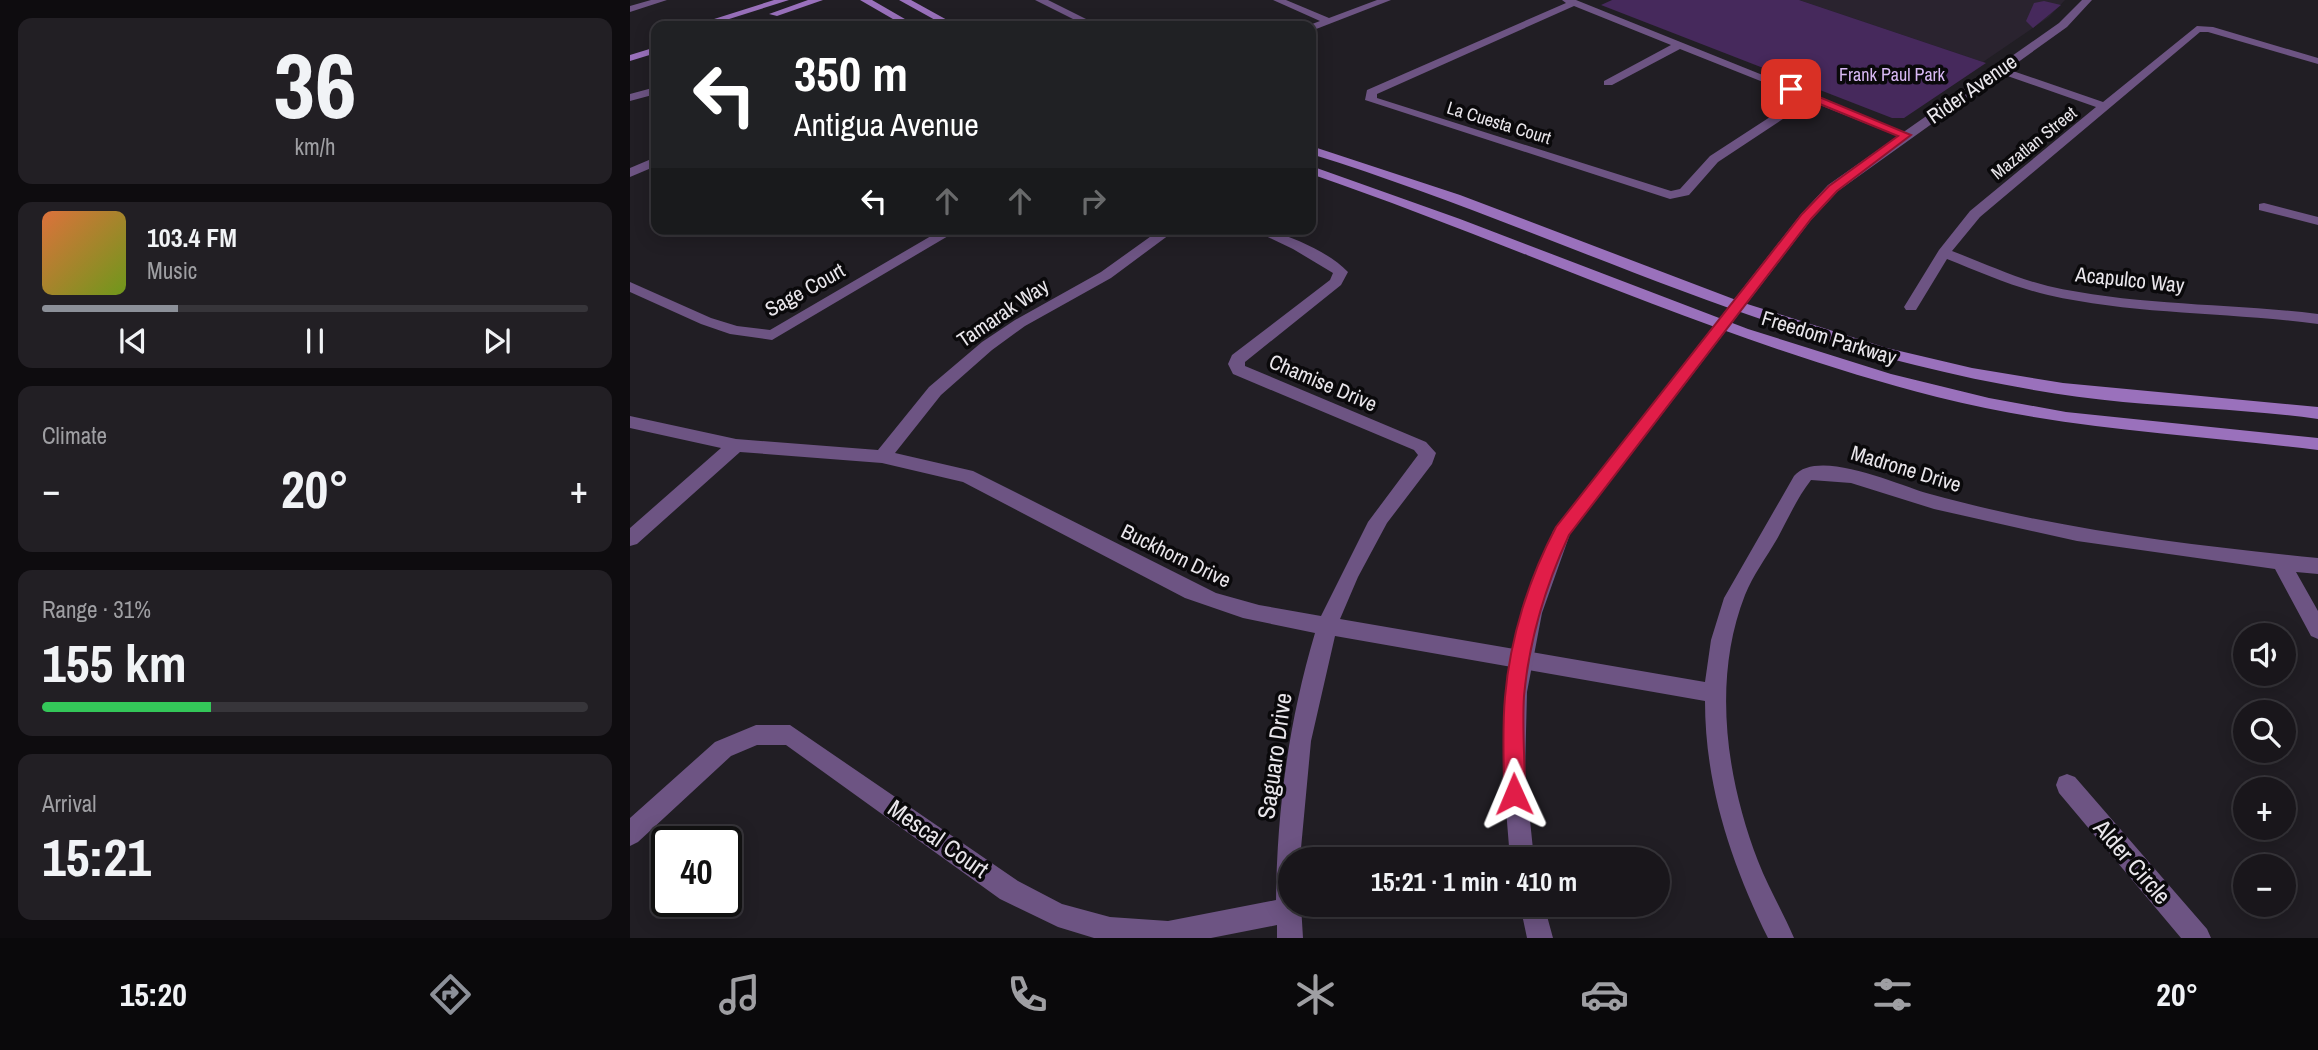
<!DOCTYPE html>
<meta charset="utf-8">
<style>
:root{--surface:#19161b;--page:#221f24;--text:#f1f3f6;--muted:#9f9fa3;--line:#37353a;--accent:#8c9099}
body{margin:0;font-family:"Archivo Narrow",sans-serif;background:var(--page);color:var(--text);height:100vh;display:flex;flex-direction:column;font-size:26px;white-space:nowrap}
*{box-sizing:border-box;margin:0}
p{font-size:23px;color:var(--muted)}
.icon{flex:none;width:38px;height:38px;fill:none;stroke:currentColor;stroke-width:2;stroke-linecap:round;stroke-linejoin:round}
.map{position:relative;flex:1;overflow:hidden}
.panel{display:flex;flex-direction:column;gap:18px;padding:18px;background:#0e0c0f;width:630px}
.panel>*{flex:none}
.hud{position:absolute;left:21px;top:21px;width:665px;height:214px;border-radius:14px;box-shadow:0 4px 18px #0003,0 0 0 2px var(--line);background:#202124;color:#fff;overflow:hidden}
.buttons{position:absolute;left:1603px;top:623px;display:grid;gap:14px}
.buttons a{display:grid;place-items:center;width:63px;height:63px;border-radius:50%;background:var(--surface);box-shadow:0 4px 18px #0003,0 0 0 2px var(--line);font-size:35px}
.speed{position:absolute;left:21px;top:826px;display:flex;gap:14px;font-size:35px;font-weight:700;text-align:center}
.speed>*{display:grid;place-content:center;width:91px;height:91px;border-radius:50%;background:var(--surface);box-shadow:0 4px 18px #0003,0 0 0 2px var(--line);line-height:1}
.speed .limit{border:4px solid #111;border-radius:10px;background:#fff;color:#111}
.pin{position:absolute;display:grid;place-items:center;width:60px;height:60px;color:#fff;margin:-30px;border-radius:14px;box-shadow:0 4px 10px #0006}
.me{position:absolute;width:77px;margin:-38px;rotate:359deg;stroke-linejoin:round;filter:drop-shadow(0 0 5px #0008)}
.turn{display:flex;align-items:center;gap:24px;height:147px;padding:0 28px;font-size:32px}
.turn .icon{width:91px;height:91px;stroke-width:2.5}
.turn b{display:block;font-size:49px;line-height:60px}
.lanes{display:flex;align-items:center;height:66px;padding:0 28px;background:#0003;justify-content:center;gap:35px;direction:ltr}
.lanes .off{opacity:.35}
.big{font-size:52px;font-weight:700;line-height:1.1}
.panel .widget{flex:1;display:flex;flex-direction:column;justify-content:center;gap:10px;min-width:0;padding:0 24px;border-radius:14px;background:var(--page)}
.panel .dial{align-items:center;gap:0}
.dial b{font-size:91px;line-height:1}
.song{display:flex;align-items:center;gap:21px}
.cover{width:84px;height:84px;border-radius:10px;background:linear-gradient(135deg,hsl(20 70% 55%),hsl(80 70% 35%))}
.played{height:7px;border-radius:4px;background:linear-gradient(90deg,var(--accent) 25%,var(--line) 25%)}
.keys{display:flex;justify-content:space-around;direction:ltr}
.heat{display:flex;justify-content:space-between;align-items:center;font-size:38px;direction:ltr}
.charge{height:10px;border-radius:5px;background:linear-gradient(90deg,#34c759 31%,var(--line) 0)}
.trip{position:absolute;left:648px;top:847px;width:392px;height:70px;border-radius:35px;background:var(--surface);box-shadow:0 4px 18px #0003,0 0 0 2px var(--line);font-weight:700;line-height:70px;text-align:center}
.tabs{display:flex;height:112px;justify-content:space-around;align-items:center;background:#0a090b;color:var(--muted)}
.tabs .icon{width:49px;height:49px}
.tabs .selected{color:var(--accent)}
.tabs b{font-size:32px;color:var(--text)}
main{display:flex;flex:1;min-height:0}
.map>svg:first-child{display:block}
.built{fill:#2a232f}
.green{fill:#46295c}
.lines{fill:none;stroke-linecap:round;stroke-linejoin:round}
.minor{fill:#6d5483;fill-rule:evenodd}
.tertiary{fill:#6d5483;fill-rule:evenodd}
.secondary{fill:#9a71bc;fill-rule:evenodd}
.route{fill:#e11d48;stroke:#92132f;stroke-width:2}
.labels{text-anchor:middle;stroke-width:7;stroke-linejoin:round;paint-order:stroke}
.far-park-label{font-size:18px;fill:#d8b9f4;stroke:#0a090b}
.far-street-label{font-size:18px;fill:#e9e6eb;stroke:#0a090b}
.street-label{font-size:21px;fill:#e9e6eb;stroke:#0a090b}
.near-street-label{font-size:24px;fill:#e9e6eb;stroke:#0a090b}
</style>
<main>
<section class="panel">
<div class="widget dial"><b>36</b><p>km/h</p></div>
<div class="widget">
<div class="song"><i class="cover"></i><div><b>103.4 FM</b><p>Music</p></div></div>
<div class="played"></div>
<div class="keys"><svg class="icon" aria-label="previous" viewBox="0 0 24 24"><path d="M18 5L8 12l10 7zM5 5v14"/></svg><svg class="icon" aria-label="pause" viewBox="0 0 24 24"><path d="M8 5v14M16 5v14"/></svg><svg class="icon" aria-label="next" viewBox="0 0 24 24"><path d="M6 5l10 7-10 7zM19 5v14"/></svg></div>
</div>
<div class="widget"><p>Climate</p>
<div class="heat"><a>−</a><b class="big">20°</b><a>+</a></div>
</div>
<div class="widget"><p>Range · 31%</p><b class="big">155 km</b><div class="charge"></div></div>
<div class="widget"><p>Arrival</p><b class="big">15:21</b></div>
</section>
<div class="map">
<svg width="1688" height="938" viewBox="0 0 1688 938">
<rect width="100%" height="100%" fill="#211e24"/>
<!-- built -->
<path class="built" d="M1169 0H1435L1419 17 1353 62Z"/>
<!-- green -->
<path class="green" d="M982 0H1169L1356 63 1274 118H1262L971 5Z
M1414 1 1431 5 1403 28 1396 21 1404 3Z"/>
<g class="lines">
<!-- minor -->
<path class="minor" d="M21 0H37L0 12V6Z
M405 0H418L470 26H457Z
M643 0H656L699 18 747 0H761L681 31V26H677L690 21Z
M932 0H946L1282 135 1272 138 1180 101 1088 162 1059 195 1040 199 735 100 737 90 936 3ZM944 6 1041 45 974 81V85H982L1050 49 1171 97 1080 156 1050 189 1041 191 747 98V94Z
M1567 26 1583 27 1688 58V64L1578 32H1570L1350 217 1322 251C1354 263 1385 278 1418 286 1506 306 1598 303 1688 314V324C1598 312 1506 315 1418 295 1383 287 1350 272 1317 259L1286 310H1276L1274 307 1309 250 1340 211 1466 107 1366 72V68H1374L1473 102Z
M26 87V94L0 101V94Z
M26 157V166L0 177V168Z
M1634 203 1688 217V225L1629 210V204Z
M313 229H330L142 340 100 334 71 324 0 292V282L81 318 107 326 140 330Z
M531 229H547L481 278 395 326 362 350 311 395 265 453 343 471 586 593 629 605 691 616 738 522 788 455 784 450 603 374 598 364 602 355 700 280 703 273 663 249 621 229C650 229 698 251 718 272L711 285 615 362V366L796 442 806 453 802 464 757 523 728 577 710 619 1075 682 1081 640 1094 598 1164 476C1188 447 1270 486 1300 494 1426 529 1558 545 1688 558V574L1666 572 1688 611V639L1681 636 1645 569 1447 541 1304 509 1221 483 1181 480C1167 498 1158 519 1147 539 1136 558 1123 575 1115 595 1082 679 1096 778 1128 861 1138 887 1153 912 1164 938H1138C1101 863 1075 785 1075 701L705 636 681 741 670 859H660V905H671L673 938H647V925L581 938H464L428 927 370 899 156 745H127L101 756 8 842 0 846V818L85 742 126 725H160L388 881 432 904 480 917 538 921 646 900C647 809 659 720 685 633L613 618 555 598 333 482 252 463 110 452 7 544 0 546V528L91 448 0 428V416L106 439 248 450 299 387 352 342 385 320 471 272Z
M1437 774 1445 777 1577 929 1581 938H1551L1429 793 1426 785 1429 777Z"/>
<!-- tertiary -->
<path class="tertiary" d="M1452 0H1462L1437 27 1208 191 1181 220 940 534 912 613 897 692 895 772 904 859H880L873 772 876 692 892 613 923 531 1171 214 1198 185 1429 23Z
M890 905H914L923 938H897Z"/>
<!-- secondary -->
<path class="secondary" d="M144 0H159L77 26H62Z
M178 0H193L147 16 139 14Z
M230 0H242L287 26H275Z
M269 0H281L328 26H316Z
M26 47V53L0 61V55Z
M681 146 830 195 1114 303 1257 348 1342 368 1433 383 1688 407V419C1623 410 1558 408 1493 402 1423 395 1353 382 1285 365 1077 314 885 217 681 154Z
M681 166 830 219 1118 329 1261 374 1359 398 1436 412 1688 438V450C1560 434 1432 429 1307 397 1091 342 890 246 681 174Z"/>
</g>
<!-- route -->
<path class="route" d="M1158 87H1165L1281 135 1207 191 1181 219 939 535C916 585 899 641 894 696 892 728 895 762 895 794L892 801 884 804 877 801 874 794C874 762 872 729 875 697 880 638 899 578 926 527L1172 214 1199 186 1268 136 1158 91Z"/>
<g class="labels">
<!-- far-park labels -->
<g class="far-park-label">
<text x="1262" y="81">Frank Paul Park</text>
</g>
<!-- far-street labels -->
<g class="far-street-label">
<text transform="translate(869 123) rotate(17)" y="6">La Cuesta Court</text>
<text transform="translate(1404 143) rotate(-39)" y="6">Mazatlan Street</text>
</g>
<!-- street labels -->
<g class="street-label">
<text transform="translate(1342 89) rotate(-35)" y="7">Rider Avenue</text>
<text transform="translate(1500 280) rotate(6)" y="7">Acapulco Way</text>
<text transform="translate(175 290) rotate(-29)" y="7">Sage Court</text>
<text transform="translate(373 313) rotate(-34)" y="7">Tamarak Way</text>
<text transform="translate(1199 338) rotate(17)" y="7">Freedom Parkway</text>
<text transform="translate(693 383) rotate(23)" y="7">Chamise Drive</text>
<text transform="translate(1276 469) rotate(17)" y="7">Madrone Drive</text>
<text transform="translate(546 556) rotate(26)" y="7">Buckhorn Drive</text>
</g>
<!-- near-street labels -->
<g class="near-street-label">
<text transform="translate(645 756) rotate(-82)" y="8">Saguaro Drive</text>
<text transform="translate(308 839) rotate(35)" y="8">Mescal Court</text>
<text transform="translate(1502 862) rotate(49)" y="8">Alder Circle</text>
</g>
</g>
</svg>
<div class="buttons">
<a><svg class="icon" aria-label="sound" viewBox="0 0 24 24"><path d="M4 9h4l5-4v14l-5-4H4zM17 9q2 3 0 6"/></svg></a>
<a><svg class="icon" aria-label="search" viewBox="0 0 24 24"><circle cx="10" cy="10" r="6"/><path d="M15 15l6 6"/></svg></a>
<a>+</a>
<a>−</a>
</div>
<div class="speed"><div class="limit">40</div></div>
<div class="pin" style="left:1161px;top:89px;background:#d93025"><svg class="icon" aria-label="arrive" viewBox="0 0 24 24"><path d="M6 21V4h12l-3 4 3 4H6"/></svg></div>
<svg class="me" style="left:884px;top:794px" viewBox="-20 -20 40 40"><path d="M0-17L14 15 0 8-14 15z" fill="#e11d48" stroke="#fff" stroke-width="4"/></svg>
<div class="trip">15:21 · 1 min · 410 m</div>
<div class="hud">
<div class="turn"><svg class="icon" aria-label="left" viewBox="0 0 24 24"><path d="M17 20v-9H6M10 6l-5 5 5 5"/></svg><div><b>350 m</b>Antigua Avenue</div></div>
<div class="lanes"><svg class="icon" aria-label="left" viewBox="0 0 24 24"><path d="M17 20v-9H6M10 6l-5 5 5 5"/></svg><svg class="icon off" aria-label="ahead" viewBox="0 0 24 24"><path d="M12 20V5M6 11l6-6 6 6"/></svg><svg class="icon off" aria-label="ahead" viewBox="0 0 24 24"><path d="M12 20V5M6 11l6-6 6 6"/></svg><svg class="icon off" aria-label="right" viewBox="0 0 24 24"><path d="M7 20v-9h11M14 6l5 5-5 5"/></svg></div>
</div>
</div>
</main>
<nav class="tabs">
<b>15:20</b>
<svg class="icon selected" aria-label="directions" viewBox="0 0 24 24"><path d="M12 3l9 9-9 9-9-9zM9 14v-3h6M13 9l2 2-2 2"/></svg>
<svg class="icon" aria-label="music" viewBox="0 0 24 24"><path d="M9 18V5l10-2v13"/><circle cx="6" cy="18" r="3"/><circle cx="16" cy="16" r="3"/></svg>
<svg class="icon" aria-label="phone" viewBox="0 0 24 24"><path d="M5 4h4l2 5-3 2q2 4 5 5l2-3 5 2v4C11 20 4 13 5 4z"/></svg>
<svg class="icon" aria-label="climate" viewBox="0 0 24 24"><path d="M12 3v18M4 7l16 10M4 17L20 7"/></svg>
<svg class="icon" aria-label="car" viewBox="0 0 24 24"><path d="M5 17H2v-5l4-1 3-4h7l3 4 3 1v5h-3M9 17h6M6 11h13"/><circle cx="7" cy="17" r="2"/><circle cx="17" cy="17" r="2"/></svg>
<svg class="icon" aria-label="filters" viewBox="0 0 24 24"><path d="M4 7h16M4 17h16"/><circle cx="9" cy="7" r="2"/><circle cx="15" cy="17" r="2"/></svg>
<b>20°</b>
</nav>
